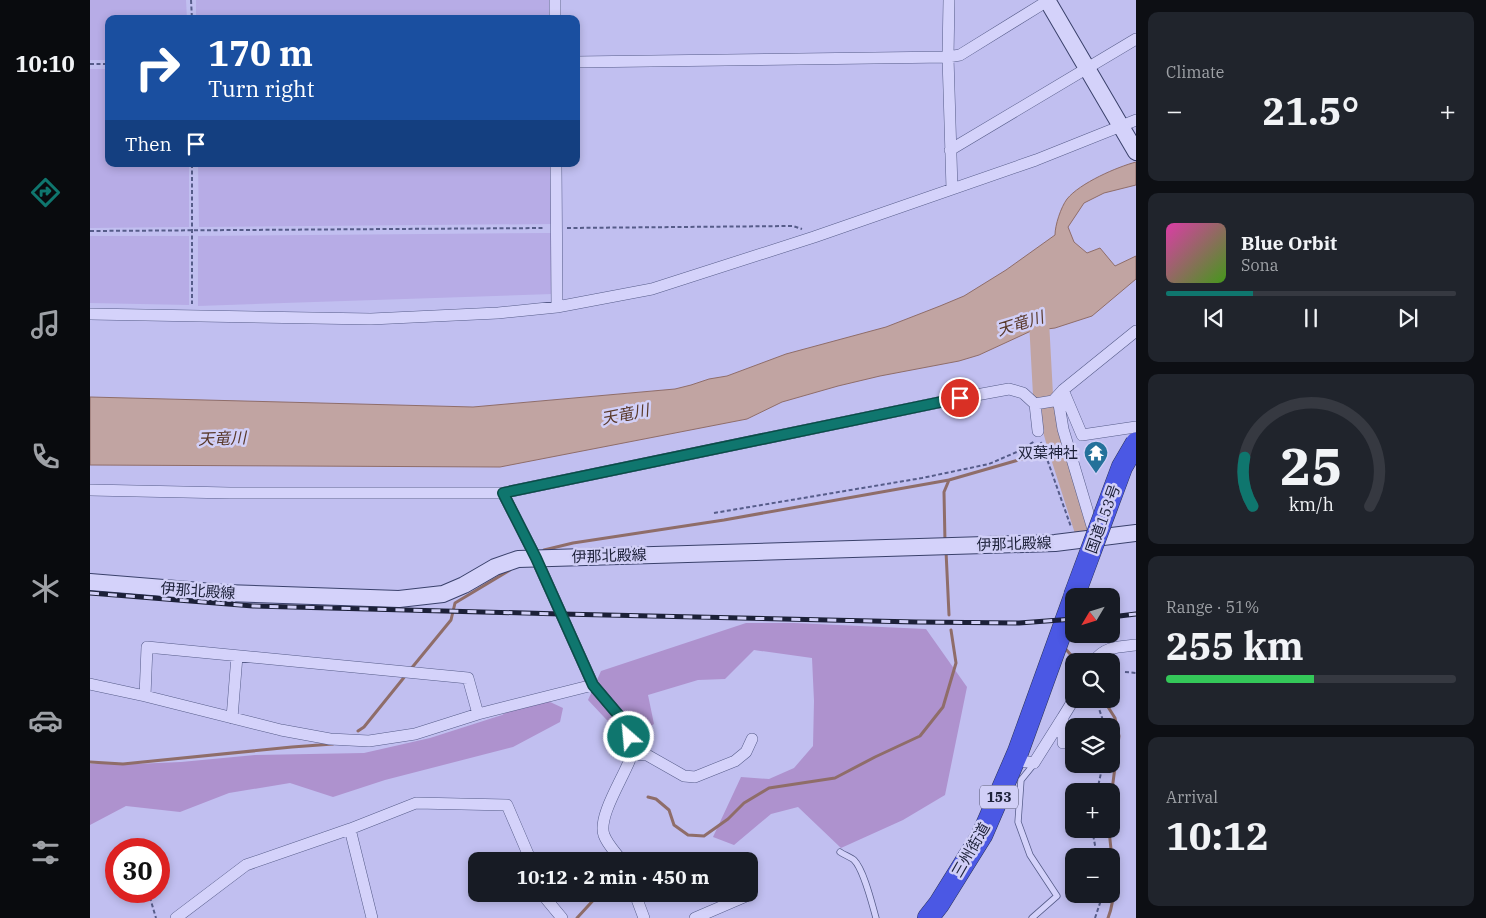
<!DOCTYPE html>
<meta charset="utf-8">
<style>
:root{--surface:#171b24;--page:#20242c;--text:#f1f3f6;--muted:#9ea1a6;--line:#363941;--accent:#0f766e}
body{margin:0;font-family:"IBM Plex Serif","Noto Sans JP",serif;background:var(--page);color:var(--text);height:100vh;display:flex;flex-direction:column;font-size:19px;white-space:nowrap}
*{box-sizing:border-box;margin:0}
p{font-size:16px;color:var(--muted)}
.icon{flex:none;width:28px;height:28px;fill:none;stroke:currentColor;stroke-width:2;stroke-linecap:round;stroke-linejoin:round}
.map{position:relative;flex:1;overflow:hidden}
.panel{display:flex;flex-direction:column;gap:12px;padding:12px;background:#0d0f14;width:350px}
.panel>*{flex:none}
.guide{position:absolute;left:15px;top:15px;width:475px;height:152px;border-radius:10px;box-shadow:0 2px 8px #0003;background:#1a4fa0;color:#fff;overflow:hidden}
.needle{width:32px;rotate:232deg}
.tools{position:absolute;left:975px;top:588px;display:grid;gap:10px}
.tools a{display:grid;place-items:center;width:55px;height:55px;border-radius:10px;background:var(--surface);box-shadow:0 2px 8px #0003;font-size:25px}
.speed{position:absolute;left:15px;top:838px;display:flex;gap:10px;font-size:25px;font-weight:700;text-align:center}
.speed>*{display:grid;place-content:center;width:65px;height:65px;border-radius:50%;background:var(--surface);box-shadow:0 2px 8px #0003;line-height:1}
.speed .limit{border:8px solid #d22;background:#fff;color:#111}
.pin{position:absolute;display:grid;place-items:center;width:42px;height:42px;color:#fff;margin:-21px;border:2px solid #fff;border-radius:50%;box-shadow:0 1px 5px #0007}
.me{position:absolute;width:55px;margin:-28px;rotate:333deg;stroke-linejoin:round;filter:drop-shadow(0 0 4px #0008)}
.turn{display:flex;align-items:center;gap:18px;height:105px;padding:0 20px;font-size:22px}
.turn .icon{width:65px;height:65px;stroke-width:2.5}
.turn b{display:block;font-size:35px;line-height:42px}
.then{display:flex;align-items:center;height:48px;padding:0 20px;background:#0003;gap:10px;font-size:19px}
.big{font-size:38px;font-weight:700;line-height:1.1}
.panel .widget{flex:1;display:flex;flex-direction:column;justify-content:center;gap:8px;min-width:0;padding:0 18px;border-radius:10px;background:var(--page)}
.panel .dial{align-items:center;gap:0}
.dial svg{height:130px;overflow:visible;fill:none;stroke:var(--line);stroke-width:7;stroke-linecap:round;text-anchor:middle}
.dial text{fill:var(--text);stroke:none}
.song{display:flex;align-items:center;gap:15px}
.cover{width:60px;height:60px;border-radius:8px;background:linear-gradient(135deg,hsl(320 70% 55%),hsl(100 70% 35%))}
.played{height:5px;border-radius:2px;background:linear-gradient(90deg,var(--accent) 30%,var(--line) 30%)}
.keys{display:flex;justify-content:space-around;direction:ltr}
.heat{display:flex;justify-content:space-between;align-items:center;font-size:28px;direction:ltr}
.charge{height:8px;border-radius:4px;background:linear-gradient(90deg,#34c759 51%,var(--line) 0)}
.trip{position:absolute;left:378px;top:852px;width:290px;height:50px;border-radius:10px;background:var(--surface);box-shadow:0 2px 8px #0003;font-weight:700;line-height:50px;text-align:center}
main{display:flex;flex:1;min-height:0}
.dock{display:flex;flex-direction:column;width:90px;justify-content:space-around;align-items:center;background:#090b0e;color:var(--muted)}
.dock .icon{width:35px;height:35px}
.dock .current{color:var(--accent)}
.dock b{font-size:22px;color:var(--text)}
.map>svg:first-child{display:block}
.farmland{fill:#b7ace6}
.green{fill:#ae92ce}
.water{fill:#c1a4a2;stroke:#8f6d69}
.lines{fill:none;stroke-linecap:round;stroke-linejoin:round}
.stream{stroke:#8f6d69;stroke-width:3}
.river{stroke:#c1a4a2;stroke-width:20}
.lane-casing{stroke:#565c89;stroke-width:7}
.street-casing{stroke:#565c89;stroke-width:12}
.secondary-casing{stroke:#3a416b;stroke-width:18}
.highway-casing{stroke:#2b3356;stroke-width:22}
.path{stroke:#565c89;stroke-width:2;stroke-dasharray:4 2.5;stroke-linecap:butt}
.lane{stroke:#d4d2fa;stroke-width:5.5}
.street{stroke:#d4d2fa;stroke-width:11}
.secondary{stroke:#d4d2fa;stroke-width:16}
.highway{stroke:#4b58e4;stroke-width:21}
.rail-casing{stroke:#1c2038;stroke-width:5}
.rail{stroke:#d1cff7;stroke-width:3;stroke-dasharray:9;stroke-linecap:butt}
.highway-bridge-casing{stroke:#2b3356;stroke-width:22;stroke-linecap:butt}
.highway-bridge{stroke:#4b58e4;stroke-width:21}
.route-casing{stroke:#0a4d48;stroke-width:12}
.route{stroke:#0f766e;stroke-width:9}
.labels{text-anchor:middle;stroke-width:5;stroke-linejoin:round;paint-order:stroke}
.shield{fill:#d1cff7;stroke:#525471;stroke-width:1}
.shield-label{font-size:14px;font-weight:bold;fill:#1c2038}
.poi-label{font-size:15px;fill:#1c2038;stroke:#d1cff7;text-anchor:end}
.street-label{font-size:15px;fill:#1c2038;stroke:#d1cff7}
.water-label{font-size:16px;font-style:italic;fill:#58382a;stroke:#d1cff7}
</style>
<main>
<nav class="dock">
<b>10:10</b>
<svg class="icon current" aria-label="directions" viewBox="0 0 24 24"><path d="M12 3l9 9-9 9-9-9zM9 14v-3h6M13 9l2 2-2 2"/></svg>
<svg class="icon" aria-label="music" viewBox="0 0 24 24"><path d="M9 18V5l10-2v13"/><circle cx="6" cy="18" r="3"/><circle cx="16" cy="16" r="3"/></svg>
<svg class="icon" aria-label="phone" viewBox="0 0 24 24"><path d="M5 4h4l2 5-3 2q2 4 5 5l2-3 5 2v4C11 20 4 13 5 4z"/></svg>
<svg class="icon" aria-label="climate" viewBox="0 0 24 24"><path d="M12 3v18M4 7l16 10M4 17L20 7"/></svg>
<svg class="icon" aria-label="car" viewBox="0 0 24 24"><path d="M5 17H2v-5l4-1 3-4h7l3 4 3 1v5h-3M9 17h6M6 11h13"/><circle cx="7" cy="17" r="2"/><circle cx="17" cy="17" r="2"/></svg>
<svg class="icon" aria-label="filters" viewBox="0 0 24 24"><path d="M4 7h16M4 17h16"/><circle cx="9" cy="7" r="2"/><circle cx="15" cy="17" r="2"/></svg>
</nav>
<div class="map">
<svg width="1046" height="918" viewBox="0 0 1046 918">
<rect width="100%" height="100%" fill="#c1bff0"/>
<!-- farmland -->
<path class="farmland" d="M0 0H96L97 19H19V60H0Z
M106 0H460L461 19H106Z
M0 69H19V164H99V227L0 228Z
M108 164H463V224L109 227Z
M462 233V294L108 306V236Z
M0 236H99V305L0 303Z"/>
<!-- green -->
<path class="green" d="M656 623H704L836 629 877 687 855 795 813 820 751 848 708 807 681 814 644 845 623 837 651 777 679 779 704 768 723 746 724 701 722 658 664 650 635 679 608 680 558 695 564 724 553 731 529 733 498 700 511 671Z
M445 695 473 708 470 722 423 747 295 780 243 797 200 783 139 793 90 812 36 806 0 825V764H44L91 762 165 755 274 753 340 738 412 715Z"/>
<!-- water -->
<path class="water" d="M1046 162V185L1014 193 994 203 978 227 984 242 997 253 1010 248 1025 266 1046 256V279L1002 316 965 328 941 331 889 355 869 361 790 376 748 386 692 402 657 419 410 467 0 465V397L383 407 585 389 601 385 619 379 637 376 696 354 796 327 850 306 874 296 916 270 965 235C965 225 971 207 977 199 990 183 1027 167 1046 162Z"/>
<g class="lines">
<!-- stream -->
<path class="stream" d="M963 450 968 448
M855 542 854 492 859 480 946 455
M454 550 483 543 634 520 859 480
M856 551 859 615
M974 647 986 661
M320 670 361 620 365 603 420 570
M1013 699 1025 718 1029 736 1021 798
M268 731 274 727 316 675
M0 762 33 764 202 747 243 744
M558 797 566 799 579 810 584 825 598 835 614 836 638 819 654 803 679 788 745 778 785 757 830 736 853 707 866 663 861 630
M487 918 509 894
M1018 918C1029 891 1021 857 1019 829"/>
<!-- river -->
<path class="river" d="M949 321 953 395 968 448 995 532"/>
<defs>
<path id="lane" d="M750 852C754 855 761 857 764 860 774 870 782 904 786 918
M942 918 967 896 940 855 928 822 931 780 944 764"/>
<path id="street" d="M465 0V19
M859 0 858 57 862 189
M486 62 858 57 870 55 959 0
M860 150 1046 39
M466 164 467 307
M0 314 281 319 408 313 467 307 562 289 724 237 946 160 1046 120
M973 390 969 404 973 429 1005 536
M973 390 992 435 1046 427
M945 404 963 401 973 390 1046 331
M0 490 140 493H413L870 398 919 389 933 393 945 404 948 431
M413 493 446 558 503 685 536 724 543 750 542 754C536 774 507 816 514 835 517 844 526 853 532 861
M1004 661C1015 646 1029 647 1046 645
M0 684 55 696 191 730 240 739 279 741 325 734 388 714 503 685
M55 696 57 647 378 678 388 714
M142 718 147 656
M973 743V717L984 699
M542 754 557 755 594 776 605 777 645 761 656 752 662 739
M925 760 944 763 973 717
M260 829 326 803 417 805 441 861
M455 894 457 900 472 918
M545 894 554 918
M86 918 156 865 260 829 282 918
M605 918 654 897"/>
<path id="secondary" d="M957 0 1046 152
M0 582 135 593 309 599 353 594 374 585 405 567 428 559 965 543 1046 533"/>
<path id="highway" d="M838 918 849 904 892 835 928 752 984 597"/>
</defs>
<!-- lane casing -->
<use href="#lane" class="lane-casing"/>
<!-- street casing -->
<use href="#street" class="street-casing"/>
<!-- secondary casing -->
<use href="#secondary" class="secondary-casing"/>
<!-- highway casing -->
<use href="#highway" class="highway-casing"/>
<!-- path -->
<path class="path" d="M101 0 102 19
M0 64H19
M102 164V304
M477 228 703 226 712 229
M0 231 455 228
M951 442 981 527
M624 513 832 478 899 464 929 451 945 441
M1035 672 1046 673
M1003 699 1008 706 1015 726
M1007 791 1013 764
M1002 829 1007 856
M58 891 66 918
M1005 918 1013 894"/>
<!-- lane -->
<use href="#lane" class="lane"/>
<!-- street -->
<use href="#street" class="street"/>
<!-- secondary -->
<use href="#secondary" class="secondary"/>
<!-- highway -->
<use href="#highway" class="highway"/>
<defs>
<path id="rail" d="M0 593 163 606 471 614 826 622 929 623 984 619
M1021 617 1046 614"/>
</defs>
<!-- rail casing -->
<use href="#rail" class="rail-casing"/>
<!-- rail -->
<use href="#rail" class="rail"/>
<defs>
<path id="highway-bridge" d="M984 596 1032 467 1046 443"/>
</defs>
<!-- highway-bridge casing -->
<use href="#highway-bridge" class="highway-bridge-casing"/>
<!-- highway-bridge -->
<use href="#highway-bridge" class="highway-bridge"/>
</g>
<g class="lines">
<defs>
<path id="route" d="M539 737 536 724 503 685 446 558 413 493 870 398"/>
</defs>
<!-- route casing -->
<use href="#route" class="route-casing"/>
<!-- route -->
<use href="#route" class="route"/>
</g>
<!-- icons -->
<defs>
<symbol id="temple-pin" viewBox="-11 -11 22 30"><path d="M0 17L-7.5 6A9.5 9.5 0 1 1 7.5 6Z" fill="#24719a" stroke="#d1cff7"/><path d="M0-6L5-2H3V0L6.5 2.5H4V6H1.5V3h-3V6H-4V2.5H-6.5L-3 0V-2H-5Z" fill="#fff"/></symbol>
</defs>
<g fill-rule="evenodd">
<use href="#temple-pin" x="992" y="439" width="28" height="38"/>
</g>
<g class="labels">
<!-- shield labels -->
<rect class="shield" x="890" y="785.5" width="38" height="23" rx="4"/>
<g class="shield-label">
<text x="909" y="802">153</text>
</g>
<!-- poi labels -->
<g class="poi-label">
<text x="988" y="458">双葉神社</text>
</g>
<!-- street labels -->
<g class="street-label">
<text transform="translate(1013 519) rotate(-70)" y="5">国道153号</text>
<text transform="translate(924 544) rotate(-2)" y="5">伊那北殿線</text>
<text transform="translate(519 556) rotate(-2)" y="5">伊那北殿線</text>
<text transform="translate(108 591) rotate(4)" y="5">伊那北殿線</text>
<text transform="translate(881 850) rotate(-60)" y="5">三州街道</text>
</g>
<!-- water labels -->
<g class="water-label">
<text transform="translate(930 323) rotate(-17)" y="6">天竜川</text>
<text transform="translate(535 414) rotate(-11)" y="6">天竜川</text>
<text transform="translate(132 438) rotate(-2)" y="6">天竜川</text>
</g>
</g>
</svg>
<div class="tools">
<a><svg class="needle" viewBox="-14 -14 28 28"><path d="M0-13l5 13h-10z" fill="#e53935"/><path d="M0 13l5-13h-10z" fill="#9ea1a6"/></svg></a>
<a><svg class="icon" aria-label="search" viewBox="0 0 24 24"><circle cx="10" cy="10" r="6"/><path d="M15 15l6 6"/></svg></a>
<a><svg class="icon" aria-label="layers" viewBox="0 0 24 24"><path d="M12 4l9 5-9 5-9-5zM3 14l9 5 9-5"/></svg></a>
<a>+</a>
<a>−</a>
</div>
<div class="speed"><div class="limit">30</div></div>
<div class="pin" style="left:870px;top:398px;background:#d93025"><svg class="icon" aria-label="arrive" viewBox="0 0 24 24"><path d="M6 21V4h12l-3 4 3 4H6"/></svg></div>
<svg class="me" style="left:539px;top:737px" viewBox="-20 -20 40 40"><circle r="17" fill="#0f766e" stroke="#fff" stroke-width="3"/><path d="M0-11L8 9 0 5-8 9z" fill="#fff"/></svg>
<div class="trip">10:12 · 2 min · 450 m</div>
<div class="guide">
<div class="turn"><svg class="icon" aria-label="right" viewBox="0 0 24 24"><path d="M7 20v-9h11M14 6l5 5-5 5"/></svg><div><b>170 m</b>Turn right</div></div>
<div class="then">Then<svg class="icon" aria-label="arrive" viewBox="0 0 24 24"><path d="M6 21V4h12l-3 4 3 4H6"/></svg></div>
</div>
</div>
<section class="panel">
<div class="widget"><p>Climate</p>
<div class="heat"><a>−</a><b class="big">21.5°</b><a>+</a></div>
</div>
<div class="widget">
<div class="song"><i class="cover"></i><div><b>Blue Orbit</b><p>Sona</p></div></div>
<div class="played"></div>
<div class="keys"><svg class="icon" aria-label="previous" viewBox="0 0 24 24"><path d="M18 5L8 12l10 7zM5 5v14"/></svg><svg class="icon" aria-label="pause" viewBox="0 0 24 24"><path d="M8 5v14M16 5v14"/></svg><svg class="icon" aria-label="next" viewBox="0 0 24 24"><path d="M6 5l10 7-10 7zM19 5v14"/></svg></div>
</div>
<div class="widget dial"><svg viewBox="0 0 100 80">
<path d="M14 69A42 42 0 1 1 86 69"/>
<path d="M14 69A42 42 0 0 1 9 39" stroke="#0f766e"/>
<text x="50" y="56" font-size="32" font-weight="700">25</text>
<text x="50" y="72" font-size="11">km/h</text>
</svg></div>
<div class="widget"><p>Range · 51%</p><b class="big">255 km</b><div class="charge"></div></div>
<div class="widget"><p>Arrival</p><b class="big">10:12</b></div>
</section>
</main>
